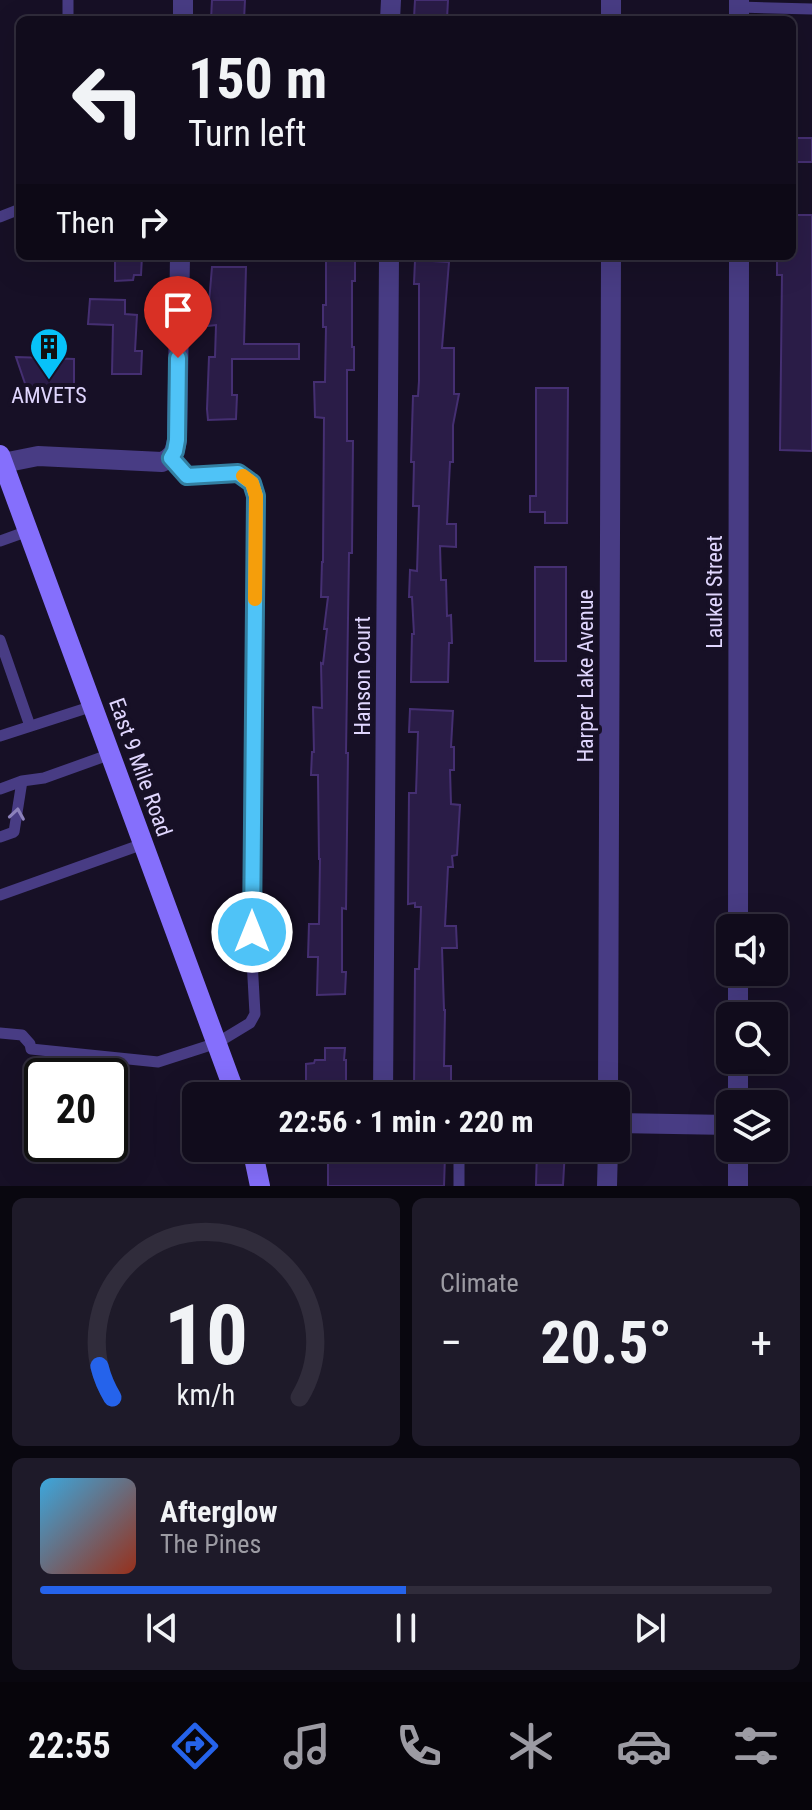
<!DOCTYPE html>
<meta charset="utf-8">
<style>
:root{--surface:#110c1c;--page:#1e1a29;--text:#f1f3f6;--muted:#9c9ba3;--line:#302c3b;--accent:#2563eb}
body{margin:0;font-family:"Roboto Condensed",sans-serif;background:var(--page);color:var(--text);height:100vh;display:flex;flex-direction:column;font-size:30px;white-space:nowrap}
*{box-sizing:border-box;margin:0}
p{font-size:26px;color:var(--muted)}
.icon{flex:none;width:44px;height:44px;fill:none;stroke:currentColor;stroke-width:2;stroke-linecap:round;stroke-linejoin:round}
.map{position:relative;height:1186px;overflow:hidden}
.side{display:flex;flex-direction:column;gap:12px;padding:12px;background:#09070f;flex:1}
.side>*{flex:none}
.hud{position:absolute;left:16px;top:16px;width:780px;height:244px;border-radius:12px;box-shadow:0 8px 32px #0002,0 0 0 2px var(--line);background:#110c1c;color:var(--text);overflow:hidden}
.tools{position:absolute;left:716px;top:914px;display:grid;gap:16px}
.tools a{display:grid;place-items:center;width:72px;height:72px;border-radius:12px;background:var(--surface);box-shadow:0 8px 32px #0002,0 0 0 2px var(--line);font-size:40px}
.speed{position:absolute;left:24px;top:1058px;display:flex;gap:16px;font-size:40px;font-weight:700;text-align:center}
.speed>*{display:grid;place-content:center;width:104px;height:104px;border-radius:50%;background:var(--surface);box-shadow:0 8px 32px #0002,0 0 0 2px var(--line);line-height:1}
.speed .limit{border:4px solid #111;border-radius:12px;background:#fff;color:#111}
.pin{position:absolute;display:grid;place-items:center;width:68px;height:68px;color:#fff;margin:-82px -34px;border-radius:50% 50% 50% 0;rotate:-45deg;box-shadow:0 0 8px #0007}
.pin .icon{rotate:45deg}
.me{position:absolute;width:88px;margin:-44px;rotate:0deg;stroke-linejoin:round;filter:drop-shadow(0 0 6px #0008)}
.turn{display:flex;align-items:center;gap:28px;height:168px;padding:0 40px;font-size:36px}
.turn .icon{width:104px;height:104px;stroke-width:2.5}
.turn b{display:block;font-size:56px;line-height:68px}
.then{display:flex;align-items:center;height:76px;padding:0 40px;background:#0003;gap:16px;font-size:30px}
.big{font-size:60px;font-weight:700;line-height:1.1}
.side .card{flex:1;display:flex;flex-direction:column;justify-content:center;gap:12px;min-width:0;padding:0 28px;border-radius:12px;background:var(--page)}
.side .dial{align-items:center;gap:0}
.dial svg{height:208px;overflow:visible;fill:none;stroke:var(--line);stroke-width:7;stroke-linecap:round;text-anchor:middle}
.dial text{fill:var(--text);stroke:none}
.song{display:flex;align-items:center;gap:24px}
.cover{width:96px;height:96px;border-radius:12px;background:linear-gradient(135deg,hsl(200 70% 55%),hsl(10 70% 35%))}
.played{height:8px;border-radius:4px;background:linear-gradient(90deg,var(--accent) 50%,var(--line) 50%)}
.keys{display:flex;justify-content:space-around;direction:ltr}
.heat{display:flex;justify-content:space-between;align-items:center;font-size:44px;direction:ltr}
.side .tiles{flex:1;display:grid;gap:12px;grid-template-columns:1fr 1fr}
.card:last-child{grid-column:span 2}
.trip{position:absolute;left:182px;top:1082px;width:448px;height:80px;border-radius:12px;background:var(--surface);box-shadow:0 8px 32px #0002,0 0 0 2px var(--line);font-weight:700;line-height:80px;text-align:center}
.menu{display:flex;height:128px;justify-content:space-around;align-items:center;background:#07050b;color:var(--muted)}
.menu .icon{width:56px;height:56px}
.menu .on{color:var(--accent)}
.menu b{font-size:36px;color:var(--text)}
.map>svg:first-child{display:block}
.building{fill:#2a1c47;stroke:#452f72;stroke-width:2}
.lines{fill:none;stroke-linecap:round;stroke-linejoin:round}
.service{stroke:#483c84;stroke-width:11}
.minor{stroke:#483c84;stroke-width:20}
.secondary{stroke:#856ffc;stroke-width:20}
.oneway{stroke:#8c81bb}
.route-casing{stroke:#337fa1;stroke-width:20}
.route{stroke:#4fc3f7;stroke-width:14}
.slow{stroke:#f59e0b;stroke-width:14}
.labels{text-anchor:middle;stroke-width:8;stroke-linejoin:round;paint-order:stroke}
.poi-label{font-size:22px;fill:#e0d6fe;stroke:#171026}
.street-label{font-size:22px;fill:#e0d6fe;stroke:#171026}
</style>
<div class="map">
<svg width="812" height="1186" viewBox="0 0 812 1186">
<rect width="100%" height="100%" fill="#171026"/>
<!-- building -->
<path class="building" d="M212 0H245L244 20H211Z
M415 0H448L447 19 414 18Z
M792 138H812V162H792Z
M792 215H812V451L780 450 782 275H777V256H792Z
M115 256H142L141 275H134L133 280 115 281Z
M326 258H355V281H352V347H354V370H347V441H353L352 553H349L348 619 346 753H348L346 909 342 908V972H346L345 994 317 995 318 957H308L309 924H319L320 859H319L318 775H311L312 752H314L313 707 322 708 321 663 323 664 327 629H324L328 597H321L322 562H323L324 418 315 417 314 382H325L326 327H323V305H326Z
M415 260 449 262 442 348H454V394H459L453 425V462H450L447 524H456V547L440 546 441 580H446L447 616 451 615 452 643H449L448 682H411L412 634H414L412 597H409L410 570 417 571 419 506H413L414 462H411L413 396H418L419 381V284H414Z
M212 267H246L244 344H299V359H232V395H237L236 419 208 420 207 409 209 357H215L216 325 207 326Z
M90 299 125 300V314L137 315 135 351H142L141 374H112L113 325 88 324Z
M16 357 74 359V402L32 404Z
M536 388H568L567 523H545V512H530V496H536Z
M535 567H566V661H535Z
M410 709 453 711 451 747H454V770H450L451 804 460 805 457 855 452 856 453 867H448L445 926H456L457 948H442L444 1010H445L444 1066H451V1090L414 1091 415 969H419L421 907H415V903L408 904 409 793H416L418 732H409Z
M325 1048H345L344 1060H346V1086H314V1083H306V1064L314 1063 315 1060H325Z
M537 1149 565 1150 563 1185H536Z
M328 1154 445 1155 444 1186H328Z"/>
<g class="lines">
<!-- service -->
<path class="service" d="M739 7 812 9
M68 20V0
M0 217 20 209
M0 541 28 531
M0 640 30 726
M0 736 93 706
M0 789 22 781 44 778 111 754
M0 837 14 832 22 781
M0 895 143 844
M0 1033 22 1035 30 1044 31 1049 158 1062 217 1043 250 1023 255 1014 252 960 256 496 252 483 238 473 187 476 171 458
M459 1186V1148"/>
<!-- minor -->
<path class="minor" d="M183 20V0
M390 20 391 0
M611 20V0
M739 20V0
M3 463 38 456 162 462C173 457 175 452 177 440L180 256
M738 928 739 256
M738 1016V972
M383 1096 389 256
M608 1096 611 256
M738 1104V1060
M616 1123 730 1125
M738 1148V1186
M607 1186 608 1148"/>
<!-- secondary -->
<path class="secondary" d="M0 455 236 1096
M252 1148 260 1186"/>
</g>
<!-- one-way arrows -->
<defs><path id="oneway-chevron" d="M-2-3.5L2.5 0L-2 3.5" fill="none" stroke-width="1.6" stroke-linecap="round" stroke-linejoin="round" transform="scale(2)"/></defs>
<use class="oneway" href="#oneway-chevron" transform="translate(17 814) rotate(-81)"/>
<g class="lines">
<defs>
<path id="route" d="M178 358 177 440 175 451 171 458 187 476 238 473 252 483 256 496 252 932"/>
</defs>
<!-- route casing -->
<use href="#route" class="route-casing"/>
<!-- route -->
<use href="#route" class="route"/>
<!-- slow -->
<path class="slow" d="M243 476 252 483 256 496 255 599"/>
</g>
<!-- icons -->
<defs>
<symbol id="building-pin" viewBox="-11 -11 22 30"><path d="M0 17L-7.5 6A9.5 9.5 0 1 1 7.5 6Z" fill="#07c2f9" stroke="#171026"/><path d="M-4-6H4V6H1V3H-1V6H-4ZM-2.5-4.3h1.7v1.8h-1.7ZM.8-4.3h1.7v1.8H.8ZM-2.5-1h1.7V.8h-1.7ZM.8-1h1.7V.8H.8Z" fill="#111"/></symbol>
</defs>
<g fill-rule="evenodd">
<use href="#building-pin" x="27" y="325" width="44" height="60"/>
</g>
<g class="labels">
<!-- poi labels -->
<g class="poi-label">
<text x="49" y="403">AMVETS</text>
</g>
<!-- street labels -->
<g class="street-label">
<text transform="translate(714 592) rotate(-90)" y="8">Laukel Street</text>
<text transform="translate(362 676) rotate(-90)" y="8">Hanson Court</text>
<text transform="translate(585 676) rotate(-90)" y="8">Harper Lake Avenue</text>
<text transform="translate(141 767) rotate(70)" y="8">East 9 Mile Road</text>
</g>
</g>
</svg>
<div class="tools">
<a><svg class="icon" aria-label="sound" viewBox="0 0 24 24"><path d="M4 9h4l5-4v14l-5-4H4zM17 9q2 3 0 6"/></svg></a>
<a><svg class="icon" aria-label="search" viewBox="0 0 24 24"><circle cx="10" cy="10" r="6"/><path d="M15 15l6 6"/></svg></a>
<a><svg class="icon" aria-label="layers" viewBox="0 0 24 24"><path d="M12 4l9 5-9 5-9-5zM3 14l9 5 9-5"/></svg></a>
</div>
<div class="speed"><div class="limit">20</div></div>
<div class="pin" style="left:178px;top:358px;background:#d93025"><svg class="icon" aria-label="arrive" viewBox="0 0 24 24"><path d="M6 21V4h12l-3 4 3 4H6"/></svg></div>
<svg class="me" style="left:252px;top:932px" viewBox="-20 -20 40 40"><circle r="17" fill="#4fc3f7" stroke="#fff" stroke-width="3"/><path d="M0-11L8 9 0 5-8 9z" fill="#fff"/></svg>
<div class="trip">22:56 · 1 min · 220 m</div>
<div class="hud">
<div class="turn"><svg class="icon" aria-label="left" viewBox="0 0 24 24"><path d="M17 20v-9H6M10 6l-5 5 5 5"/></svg><div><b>150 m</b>Turn left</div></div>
<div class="then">Then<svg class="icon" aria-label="right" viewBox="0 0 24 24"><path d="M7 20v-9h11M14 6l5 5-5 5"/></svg></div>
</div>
</div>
<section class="side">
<div class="tiles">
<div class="card dial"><svg viewBox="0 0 100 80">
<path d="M14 69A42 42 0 1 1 86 69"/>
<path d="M14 69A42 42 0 0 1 9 57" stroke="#2563eb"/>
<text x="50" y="56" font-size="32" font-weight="700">10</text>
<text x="50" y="72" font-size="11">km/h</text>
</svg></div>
<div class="card"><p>Climate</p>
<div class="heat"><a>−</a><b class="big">20.5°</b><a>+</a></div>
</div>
<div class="card">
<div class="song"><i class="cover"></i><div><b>Afterglow</b><p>The Pines</p></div></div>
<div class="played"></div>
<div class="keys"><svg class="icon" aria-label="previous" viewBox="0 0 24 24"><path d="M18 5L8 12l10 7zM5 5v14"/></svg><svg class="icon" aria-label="pause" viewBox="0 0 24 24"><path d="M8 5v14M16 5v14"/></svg><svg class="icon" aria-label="next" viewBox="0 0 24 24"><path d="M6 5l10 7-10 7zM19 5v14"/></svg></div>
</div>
</div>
</section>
<nav class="menu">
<b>22:55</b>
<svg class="icon on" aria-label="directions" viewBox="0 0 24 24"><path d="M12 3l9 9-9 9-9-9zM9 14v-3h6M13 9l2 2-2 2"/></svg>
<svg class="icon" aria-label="music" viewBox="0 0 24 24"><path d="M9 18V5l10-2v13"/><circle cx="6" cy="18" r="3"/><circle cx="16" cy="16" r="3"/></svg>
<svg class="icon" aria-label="phone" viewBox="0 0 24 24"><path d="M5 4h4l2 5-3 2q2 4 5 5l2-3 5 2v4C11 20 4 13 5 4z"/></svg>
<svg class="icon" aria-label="climate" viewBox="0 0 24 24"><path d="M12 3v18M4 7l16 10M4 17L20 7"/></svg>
<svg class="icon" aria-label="car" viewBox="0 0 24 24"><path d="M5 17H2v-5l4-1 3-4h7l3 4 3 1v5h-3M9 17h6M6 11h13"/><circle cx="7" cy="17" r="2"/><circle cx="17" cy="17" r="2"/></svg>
<svg class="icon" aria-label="filters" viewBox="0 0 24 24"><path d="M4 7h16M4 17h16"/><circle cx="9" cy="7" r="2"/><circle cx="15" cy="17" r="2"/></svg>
</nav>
